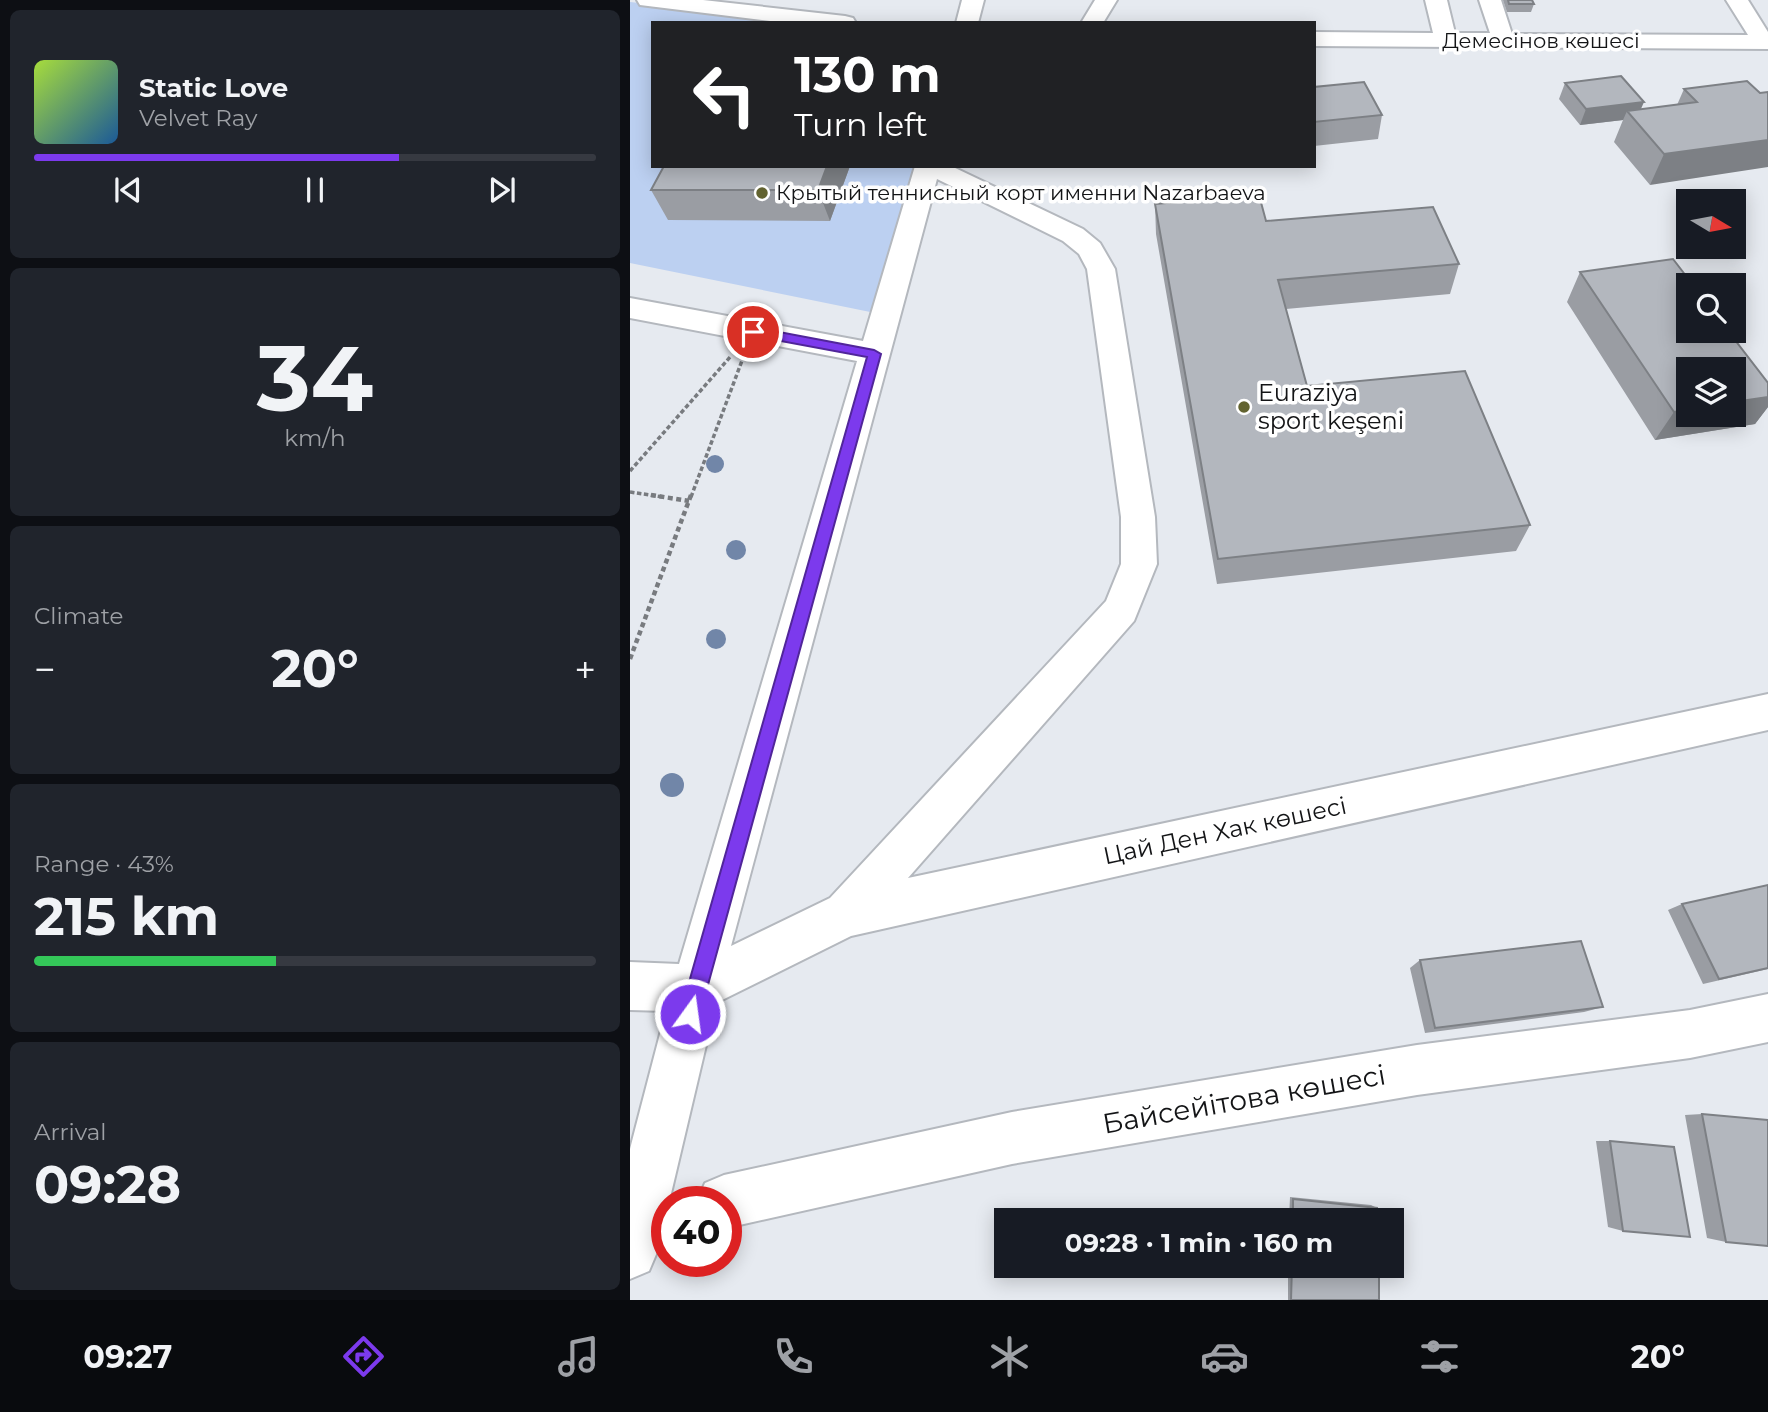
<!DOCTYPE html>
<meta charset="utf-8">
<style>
:root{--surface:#171b24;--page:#20242c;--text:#f1f3f6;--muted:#9ea1a6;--line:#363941;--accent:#7c3aed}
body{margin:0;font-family:Montserrat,sans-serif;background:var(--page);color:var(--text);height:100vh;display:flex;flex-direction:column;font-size:26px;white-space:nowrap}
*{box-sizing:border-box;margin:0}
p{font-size:23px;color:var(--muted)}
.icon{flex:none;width:38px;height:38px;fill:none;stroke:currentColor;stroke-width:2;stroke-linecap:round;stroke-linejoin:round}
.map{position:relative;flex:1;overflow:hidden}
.drawer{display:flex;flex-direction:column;gap:10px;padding:10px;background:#0d0f14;width:630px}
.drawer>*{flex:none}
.top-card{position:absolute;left:21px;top:21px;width:665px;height:147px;border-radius:0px;box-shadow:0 4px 18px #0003;background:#202124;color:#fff;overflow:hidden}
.needle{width:46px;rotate:100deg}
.controls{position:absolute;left:1046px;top:189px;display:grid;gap:14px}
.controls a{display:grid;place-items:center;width:70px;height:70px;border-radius:0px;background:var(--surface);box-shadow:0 4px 18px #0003;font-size:35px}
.speed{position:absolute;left:21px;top:1186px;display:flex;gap:14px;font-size:35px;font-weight:700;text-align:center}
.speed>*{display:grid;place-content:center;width:91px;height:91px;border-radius:50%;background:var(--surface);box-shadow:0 4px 18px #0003;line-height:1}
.speed .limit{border:10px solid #d22;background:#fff;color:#111}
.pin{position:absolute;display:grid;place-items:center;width:60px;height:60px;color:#fff;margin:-30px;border:4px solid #fff;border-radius:50%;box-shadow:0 2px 7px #0007}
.me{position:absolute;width:77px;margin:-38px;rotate:14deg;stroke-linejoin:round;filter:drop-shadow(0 0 5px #0008)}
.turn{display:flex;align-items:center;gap:24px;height:147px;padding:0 28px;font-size:32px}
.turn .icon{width:91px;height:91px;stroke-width:2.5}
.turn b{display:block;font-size:49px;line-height:60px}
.big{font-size:52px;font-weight:700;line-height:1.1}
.drawer .tile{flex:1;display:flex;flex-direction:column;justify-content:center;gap:10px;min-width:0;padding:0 24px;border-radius:10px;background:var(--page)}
.drawer .dial{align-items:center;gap:0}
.dial b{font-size:91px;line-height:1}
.song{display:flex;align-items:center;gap:21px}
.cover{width:84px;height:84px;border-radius:10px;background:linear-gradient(135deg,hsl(80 70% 55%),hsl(210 70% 35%))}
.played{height:7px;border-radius:4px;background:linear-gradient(90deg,var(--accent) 65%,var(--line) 65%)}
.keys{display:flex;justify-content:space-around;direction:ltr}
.heat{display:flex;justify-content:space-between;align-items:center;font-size:38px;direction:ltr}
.charge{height:10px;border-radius:5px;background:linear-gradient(90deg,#34c759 43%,var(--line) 0)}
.trip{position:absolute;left:364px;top:1208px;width:410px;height:70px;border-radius:0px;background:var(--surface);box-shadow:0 4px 18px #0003;font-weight:700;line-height:70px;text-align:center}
.tabs{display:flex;height:112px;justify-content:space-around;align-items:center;background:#090b0e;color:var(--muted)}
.tabs .icon{width:49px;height:49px}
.tabs .on{color:var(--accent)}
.tabs b{font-size:32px;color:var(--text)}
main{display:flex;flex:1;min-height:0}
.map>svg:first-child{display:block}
.green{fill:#bcd0f1}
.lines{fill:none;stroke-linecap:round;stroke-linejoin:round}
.minor-casing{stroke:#b4b8be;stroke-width:4}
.path-far1{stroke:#787b7f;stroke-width:3.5;stroke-dasharray:4.5 2.5;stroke-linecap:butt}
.path{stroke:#787b7f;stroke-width:4.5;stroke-dasharray:5 3.5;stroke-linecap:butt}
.minor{fill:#fff;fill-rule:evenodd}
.tree{fill:#7186a8}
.wall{fill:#9a9da3}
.shaded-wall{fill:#7d8085}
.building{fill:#b3b7be;stroke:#7d8085;stroke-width:2}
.route{fill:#7c3aed;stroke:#51269a;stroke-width:2}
.poi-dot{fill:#626330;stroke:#fff;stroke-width:2.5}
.labels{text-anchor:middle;stroke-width:7;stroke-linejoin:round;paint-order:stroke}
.far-street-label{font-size:21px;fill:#131416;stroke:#fff}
.far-poi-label{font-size:21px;fill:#131416;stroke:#fff;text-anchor:start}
.poi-label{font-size:24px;fill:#131416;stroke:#fff;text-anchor:start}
.street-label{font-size:24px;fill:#131416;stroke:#fff}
.near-street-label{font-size:28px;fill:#131416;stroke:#fff}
</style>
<main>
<section class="drawer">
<div class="tile">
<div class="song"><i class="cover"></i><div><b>Static Love</b><p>Velvet Ray</p></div></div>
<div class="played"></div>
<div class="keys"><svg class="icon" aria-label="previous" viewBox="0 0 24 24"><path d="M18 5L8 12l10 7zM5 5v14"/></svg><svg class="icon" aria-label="pause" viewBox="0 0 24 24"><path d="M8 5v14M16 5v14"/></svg><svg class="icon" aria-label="next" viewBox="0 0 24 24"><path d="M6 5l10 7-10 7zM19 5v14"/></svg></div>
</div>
<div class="tile dial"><b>34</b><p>km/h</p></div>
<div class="tile"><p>Climate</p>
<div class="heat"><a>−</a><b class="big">20°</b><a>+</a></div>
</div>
<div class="tile"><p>Range · 43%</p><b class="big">215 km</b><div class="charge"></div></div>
<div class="tile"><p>Arrival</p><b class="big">09:28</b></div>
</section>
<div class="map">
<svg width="1138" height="1300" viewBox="0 0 1138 1300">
<rect width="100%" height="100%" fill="#e6eaf0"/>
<!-- green -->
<path class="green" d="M0 2 197 23H23V166H297L255 315 0 263Z"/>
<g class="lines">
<defs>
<path id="minor" d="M7 0H73L215 16 223 18 226 23H157L18 6 10 5Z
M332 0H354L348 23H326Z
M465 0H487L473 23H451Z
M795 0H817L825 33H860L849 0H871L882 34 1118 35 1096 0H1118L1138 32V49L684 46V32L803 33Z
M285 166H321L453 229 470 243 485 269 525 517 527 564 504 621 278 878 1138 694V730L221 936 86 1003 39 1202H37L27 1252 19 1271 0 1279V1149L36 1011 0 1010V962L49 964 227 361 0 318V298L233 341ZM307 179 433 241 449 254 457 269 491 517V564L476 601 200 898 101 946Z
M1138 994V1042L1060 1058 787 1095 382 1164 96 1228V1202H67L75 1183 94 1175 382 1112 787 1045 1060 1010Z"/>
</defs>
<!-- minor casing -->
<use href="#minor" class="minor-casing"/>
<!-- path-far1 -->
<path class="path-far1" d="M0 471 101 356
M0 492 33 497
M61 497 113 358"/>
<!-- path -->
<path class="path" d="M21 495 59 501
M0 659 61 495"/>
<!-- minor -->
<use href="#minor" class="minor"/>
</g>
<!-- trees -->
<g class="tree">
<circle cx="85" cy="464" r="9"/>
<circle cx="106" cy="550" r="10"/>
<circle cx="86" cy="639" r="10"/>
<circle cx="42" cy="785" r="12"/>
</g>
<!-- wall -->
<path class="wall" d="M873 0H902L904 4 901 12H877Z
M1117 81 1020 185 984 142 993 120 950 125 929 99 935 83 1010 110 1047 105 1054 89Z
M684 87 752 115 748 139 684 146Z
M34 166H220L200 221 38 220 21 190Z
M525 204 829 264 820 294 656 309 677 386 900 525 886 551 587 584 526 234Z
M950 272 1138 397V407L1125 424 1025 440 937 302Z
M1138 885V969L1073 984 1038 910 1052 904Z
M790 960 973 1007 954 1012 795 1033 780 968Z
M1072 1114 1096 1242 1077 1238 1055 1115Z
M966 1141H980L993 1231 978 1227Z
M660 1197 741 1205 747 1208 748 1220H659Z
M658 1265H749V1300H658Z"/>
<!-- shaded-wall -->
<path class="shaded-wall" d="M1014 102 1007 118 997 111 993 120 950 125 956 109Z
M1138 140V167L1020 185 1034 154Z
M197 166H220L200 221 188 190Z
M1138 397V407L1125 424 1025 440 1044 412 1059 409V415H1104V402Z"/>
<!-- building -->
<path class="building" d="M878 0H902L904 4H879Z
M991 76 1014 102 956 109 935 83Z
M1117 81 1130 93 1138 92V140L1034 154 997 111 1067 102 1054 89Z
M734 82 752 115 684 122V87Z
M34 166H197L188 190H21Z
M629 195 636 221 803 207 829 264 648 280 677 386 835 371 900 525 588 559 525 204Z
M1043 259 1063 285H1059V331H1098L1138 383V397L1104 402V369H1059V409L1044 412 950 272Z
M1138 885V968L1089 979 1052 904Z
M951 941 973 1007 805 1028 790 960Z
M1072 1114 1138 1120V1246L1096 1242Z
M980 1141 1044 1147 1060 1237 993 1231Z
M663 1199 747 1208 748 1220H663Z
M662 1265H749V1300H661Z"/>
<!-- route -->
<path class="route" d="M123 327 244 350 251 354 70 1014 67 1021 60 1024 53 1021 50 1014 237 357 118 335V329Z"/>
<!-- markers -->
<g class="poi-dot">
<circle cx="132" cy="193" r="7"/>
<circle cx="614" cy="407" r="7"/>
</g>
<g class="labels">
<!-- far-street labels -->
<g class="far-street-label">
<text x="911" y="48">Демесінов көшесі</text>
</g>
<!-- far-poi labels -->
<g class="far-poi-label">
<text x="146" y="200">Крытый теннисный корт именни Nazarbaeva</text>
</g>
<!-- poi labels -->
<g class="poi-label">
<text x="628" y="401">Euraziya<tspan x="628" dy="28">sport keşeni</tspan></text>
</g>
<!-- street labels -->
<g class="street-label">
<text transform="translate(595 831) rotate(-12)" y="8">Цай Ден Хак көшесі</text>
</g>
<!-- near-street labels -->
<g class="near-street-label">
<text transform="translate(614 1099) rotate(-10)" y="10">Байсейітова көшесі</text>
</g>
</g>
</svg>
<div class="controls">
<a><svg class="needle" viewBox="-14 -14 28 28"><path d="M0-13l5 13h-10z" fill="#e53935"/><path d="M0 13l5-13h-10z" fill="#9ea1a6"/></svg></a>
<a><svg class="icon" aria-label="search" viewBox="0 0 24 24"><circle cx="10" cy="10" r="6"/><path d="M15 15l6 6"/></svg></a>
<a><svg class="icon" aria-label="layers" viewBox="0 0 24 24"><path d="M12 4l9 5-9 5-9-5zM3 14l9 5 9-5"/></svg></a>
</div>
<div class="speed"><div class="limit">40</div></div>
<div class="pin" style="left:123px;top:332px;background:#d93025"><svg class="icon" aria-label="arrive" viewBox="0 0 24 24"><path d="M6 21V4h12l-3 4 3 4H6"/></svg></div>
<svg class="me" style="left:60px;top:1014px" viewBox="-20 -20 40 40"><circle r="17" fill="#7c3aed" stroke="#fff" stroke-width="3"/><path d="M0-11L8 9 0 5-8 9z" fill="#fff"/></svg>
<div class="trip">09:28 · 1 min · 160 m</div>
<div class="top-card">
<div class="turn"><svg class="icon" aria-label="left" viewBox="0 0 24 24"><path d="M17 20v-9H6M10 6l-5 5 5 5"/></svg><div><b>130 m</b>Turn left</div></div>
</div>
</div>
</main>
<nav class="tabs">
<b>09:27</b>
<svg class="icon on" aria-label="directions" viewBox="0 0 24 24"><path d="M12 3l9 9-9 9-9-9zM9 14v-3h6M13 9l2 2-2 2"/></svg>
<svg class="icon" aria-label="music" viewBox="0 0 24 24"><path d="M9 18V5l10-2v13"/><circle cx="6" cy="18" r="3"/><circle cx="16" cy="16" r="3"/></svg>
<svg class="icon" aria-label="phone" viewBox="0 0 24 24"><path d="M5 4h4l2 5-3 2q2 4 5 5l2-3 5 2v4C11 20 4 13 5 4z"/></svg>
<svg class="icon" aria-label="climate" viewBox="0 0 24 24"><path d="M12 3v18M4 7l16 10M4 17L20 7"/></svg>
<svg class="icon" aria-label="car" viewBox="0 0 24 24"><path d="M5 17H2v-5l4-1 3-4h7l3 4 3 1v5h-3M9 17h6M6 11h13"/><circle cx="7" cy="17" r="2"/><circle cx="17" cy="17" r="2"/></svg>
<svg class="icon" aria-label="filters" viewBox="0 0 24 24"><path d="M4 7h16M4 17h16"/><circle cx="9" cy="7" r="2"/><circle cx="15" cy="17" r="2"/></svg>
<b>20°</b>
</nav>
